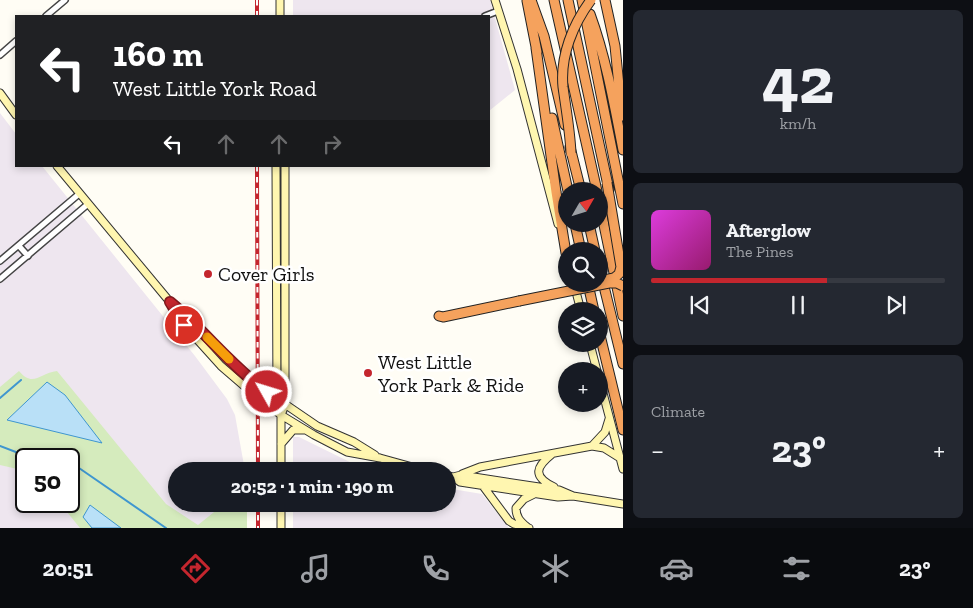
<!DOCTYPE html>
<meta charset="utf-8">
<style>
:root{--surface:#171b24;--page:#242831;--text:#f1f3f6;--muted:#9ea1a6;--line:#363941;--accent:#c4262e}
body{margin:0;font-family:"Zilla Slab",serif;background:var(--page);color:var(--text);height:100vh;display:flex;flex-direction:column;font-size:19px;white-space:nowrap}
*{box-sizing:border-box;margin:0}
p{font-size:16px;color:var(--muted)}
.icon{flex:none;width:28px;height:28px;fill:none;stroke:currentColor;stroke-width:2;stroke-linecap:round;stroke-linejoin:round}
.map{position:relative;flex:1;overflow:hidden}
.side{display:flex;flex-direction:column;gap:10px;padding:10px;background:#0d0f14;width:350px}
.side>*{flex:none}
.guide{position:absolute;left:15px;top:15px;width:475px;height:152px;border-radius:0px;box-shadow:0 2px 8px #0003;background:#202124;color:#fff;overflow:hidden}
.needle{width:32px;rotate:51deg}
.buttons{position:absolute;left:558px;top:182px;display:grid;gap:10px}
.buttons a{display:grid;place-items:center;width:50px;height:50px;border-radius:50%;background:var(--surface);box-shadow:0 2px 8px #0003;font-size:25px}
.speed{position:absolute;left:15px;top:448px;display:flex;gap:10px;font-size:25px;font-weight:700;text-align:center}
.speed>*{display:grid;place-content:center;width:65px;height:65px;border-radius:50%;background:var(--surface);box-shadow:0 2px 8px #0003;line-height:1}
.speed .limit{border:2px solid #111;border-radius:8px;background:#fff;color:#111}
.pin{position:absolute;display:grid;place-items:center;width:42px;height:42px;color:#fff;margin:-21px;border:2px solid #fff;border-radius:50%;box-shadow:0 1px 5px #0007}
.me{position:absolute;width:55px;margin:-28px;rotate:309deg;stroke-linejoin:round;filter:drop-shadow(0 0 4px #0008)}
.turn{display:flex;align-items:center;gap:18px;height:105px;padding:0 15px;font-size:22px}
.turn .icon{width:65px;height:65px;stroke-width:2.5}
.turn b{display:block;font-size:35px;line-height:42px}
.lanes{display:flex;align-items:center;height:48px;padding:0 15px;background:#0003;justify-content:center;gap:25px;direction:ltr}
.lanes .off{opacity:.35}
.big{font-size:38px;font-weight:700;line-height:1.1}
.side .widget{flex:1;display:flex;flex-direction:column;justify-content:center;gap:8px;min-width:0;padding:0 18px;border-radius:8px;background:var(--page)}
.side .dial{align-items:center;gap:0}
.dial b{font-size:65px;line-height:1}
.song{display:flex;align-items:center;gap:15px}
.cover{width:60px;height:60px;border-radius:8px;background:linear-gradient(135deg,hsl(300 70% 55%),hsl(320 70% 35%))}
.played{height:5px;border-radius:2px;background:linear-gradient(90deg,var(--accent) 60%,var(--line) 60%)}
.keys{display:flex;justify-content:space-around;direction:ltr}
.heat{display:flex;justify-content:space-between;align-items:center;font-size:28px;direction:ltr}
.trip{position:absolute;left:168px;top:462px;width:288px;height:50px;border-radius:25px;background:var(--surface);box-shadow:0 2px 8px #0003;font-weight:700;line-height:50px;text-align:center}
.tab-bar{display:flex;height:80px;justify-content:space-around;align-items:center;background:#090b0e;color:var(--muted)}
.tab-bar .icon{width:35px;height:35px}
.tab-bar .current{color:var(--accent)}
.tab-bar b{font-size:22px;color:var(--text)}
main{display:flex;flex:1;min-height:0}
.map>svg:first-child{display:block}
.industrial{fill:#eee6ef;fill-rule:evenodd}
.green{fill:#d5ebbd}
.water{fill:#b9e0f7;stroke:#3f96cf}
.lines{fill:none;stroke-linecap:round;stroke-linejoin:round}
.stream{stroke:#3f96cf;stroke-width:2}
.street-casing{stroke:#444;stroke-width:8}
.secondary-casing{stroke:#333;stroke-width:9}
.highway-casing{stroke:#222;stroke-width:11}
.street{stroke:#fff;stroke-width:5}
.secondary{stroke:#fff6b0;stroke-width:7}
.highway{stroke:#f5a25d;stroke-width:9}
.rail-casing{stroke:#c4262e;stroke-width:4}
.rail{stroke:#fff;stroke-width:2;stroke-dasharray:5.5;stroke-linecap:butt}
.highway-bridge-casing{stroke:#222;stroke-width:11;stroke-linecap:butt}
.highway-bridge{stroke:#f5a25d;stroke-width:9}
.route-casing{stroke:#7f191e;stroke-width:12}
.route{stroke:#c4262e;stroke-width:9}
.slow{stroke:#f59e0b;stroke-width:9}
.poi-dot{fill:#c4262e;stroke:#fff;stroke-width:2}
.labels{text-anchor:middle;stroke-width:5;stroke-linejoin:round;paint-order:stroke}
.poi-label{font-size:20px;fill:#111;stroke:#fff;text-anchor:start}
</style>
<main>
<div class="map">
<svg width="623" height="528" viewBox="0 0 623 528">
<rect width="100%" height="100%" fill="#fffdf5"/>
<!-- industrial -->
<path class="industrial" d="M293 0H490L515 90 489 111V16H293Z
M0 113 16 134V166H42L195 356 227 399 235 415 245 471H176V504H247V528H0ZM26 459H69V501H26Z
M293 437H299L362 468 373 471H293Z
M446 488 482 494 509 528H293V504H446Z"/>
<!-- green -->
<path class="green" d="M19 371C33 388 40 373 57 371L166 504 198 525 224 504H247V528H80L58 501H69V459H26V471L0 465V387Z"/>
<!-- water -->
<path class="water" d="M47 382 65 395 102 443 7 420Z
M90 505 121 528H92L83 517Z"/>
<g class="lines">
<!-- stream -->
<path class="stream" d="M0 398 21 380
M0 446 21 454 41 459
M69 465 79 468 166 528"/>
<defs>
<path id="street" d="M46 16 65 0
M485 16 498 11
M0 55 16 41
M19 246 28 256
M0 261 79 194
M0 279 88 204"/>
<path id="secondary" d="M280 0V16
M495 0 517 69 558 224
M0 93 16 115
M57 166 170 302 184 325 221 366 257 397 281 415 314 435 347 452 380 458 427 471
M276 166 277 400
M574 284 581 311
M173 305 189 318 218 349 257 385 317 426 354 442 375 455
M590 344 597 371
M599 378 623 469
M281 444 293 430H304
M592 446 605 432 609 419
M552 454C536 467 532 476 554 487
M281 471V415L285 405V166
M462 474 480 467 592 446 604 448 620 458
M446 475 453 477 460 482 558 497 573 496
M453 477 461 475 559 490 573 496 623 504
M483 486 509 521 514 524 529 528
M527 527C520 521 516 517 516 508L524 499 534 494
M281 528V504"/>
<path id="highway" d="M531 0 544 36 565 125
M554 0 597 191
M568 0 609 190
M582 0 623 204
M605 0 615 46 622 116
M527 1 537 52
M590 14C606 58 614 103 623 150
M536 48 556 192 566 253
M552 118 568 191
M570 147 581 191
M599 201 623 316
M575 224 581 251
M589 224 595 251
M599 266 623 364
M588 284 594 311
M439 316 443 317 519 301
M599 331 623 430"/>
</defs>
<!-- street casing -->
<use href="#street" class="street-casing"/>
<!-- secondary casing -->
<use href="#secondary" class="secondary-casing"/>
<!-- highway casing -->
<use href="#highway" class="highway-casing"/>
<!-- street -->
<use href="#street" class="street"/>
<!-- secondary -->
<use href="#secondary" class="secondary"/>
<!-- highway -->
<use href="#highway" class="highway"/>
<defs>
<path id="rail" d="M257 0V16
M257 166 258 471
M258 504V528"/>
</defs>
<!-- rail casing -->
<use href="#rail" class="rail-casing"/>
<!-- rail -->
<use href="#rail" class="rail"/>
<defs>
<path id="highway-bridge" d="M571 153C570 131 566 109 563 87 560 56 573 24 591 0
M599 281 614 278 619 274 621 267 607 183
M519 301 609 283H617L623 286"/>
</defs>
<!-- highway-bridge casing -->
<use href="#highway-bridge" class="highway-bridge-casing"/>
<!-- highway-bridge -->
<use href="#highway-bridge" class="highway-bridge"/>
</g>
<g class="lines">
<defs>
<path id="route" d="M184 325 170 302C204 330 231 366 267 392"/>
</defs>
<!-- route casing -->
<use href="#route" class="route-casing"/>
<!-- route -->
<use href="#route" class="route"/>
<!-- slow -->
<path class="slow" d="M207 337 229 359"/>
</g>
<!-- markers -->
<g class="poi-dot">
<circle cx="208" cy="274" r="5"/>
<circle cx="368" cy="373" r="5"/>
</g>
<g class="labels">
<!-- poi labels -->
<g class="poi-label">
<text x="218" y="281">Cover Girls</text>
<text x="378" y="369">West Little<tspan x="378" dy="23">York Park &amp; Ride</tspan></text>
</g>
</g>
</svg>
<div class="buttons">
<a><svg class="needle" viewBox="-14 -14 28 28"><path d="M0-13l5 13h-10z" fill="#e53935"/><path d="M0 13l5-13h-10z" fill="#9ea1a6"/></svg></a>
<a><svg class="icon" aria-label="search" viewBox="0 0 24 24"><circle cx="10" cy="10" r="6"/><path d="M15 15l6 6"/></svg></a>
<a><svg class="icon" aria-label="layers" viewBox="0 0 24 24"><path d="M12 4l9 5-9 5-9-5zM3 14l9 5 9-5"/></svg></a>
<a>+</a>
</div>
<div class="speed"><div class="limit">50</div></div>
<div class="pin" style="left:184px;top:325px;background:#d93025"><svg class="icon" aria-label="arrive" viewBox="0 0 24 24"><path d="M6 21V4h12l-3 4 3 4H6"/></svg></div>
<svg class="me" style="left:267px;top:392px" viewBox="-20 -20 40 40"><circle r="17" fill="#c4262e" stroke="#fff" stroke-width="3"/><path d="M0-11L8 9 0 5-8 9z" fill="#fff"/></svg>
<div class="trip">20:52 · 1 min · 190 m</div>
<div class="guide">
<div class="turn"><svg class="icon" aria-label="left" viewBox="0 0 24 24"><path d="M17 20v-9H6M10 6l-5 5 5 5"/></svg><div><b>160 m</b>West Little York Road</div></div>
<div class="lanes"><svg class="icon" aria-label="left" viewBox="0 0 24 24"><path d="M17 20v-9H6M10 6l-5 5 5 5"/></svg><svg class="icon off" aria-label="ahead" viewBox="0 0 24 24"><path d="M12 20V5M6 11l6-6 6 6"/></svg><svg class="icon off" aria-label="ahead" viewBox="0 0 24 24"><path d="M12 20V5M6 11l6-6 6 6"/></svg><svg class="icon off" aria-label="right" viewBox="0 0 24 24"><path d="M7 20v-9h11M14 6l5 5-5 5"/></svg></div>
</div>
</div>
<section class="side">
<div class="widget dial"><b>42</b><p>km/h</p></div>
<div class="widget">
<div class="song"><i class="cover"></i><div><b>Afterglow</b><p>The Pines</p></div></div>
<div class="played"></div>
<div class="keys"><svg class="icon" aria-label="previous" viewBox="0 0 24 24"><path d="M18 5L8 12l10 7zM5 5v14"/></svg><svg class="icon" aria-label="pause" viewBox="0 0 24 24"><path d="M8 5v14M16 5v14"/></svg><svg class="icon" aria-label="next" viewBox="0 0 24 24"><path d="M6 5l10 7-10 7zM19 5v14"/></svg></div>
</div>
<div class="widget"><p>Climate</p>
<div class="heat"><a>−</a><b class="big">23°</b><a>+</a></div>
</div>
</section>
</main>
<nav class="tab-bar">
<b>20:51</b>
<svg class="icon current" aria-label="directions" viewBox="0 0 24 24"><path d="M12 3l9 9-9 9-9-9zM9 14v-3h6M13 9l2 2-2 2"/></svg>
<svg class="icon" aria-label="music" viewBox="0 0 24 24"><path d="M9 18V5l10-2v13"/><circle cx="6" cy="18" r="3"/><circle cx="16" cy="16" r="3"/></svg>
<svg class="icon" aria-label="phone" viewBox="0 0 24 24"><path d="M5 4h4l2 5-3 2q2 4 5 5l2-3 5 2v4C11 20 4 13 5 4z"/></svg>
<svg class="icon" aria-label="climate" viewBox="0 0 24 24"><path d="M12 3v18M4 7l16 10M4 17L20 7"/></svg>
<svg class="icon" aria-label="car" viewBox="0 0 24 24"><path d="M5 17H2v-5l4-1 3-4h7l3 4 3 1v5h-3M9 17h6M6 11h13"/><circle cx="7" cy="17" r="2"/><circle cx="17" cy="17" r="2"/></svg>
<svg class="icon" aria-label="filters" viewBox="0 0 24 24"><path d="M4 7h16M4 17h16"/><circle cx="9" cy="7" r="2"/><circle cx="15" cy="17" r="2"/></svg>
<b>23°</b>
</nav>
